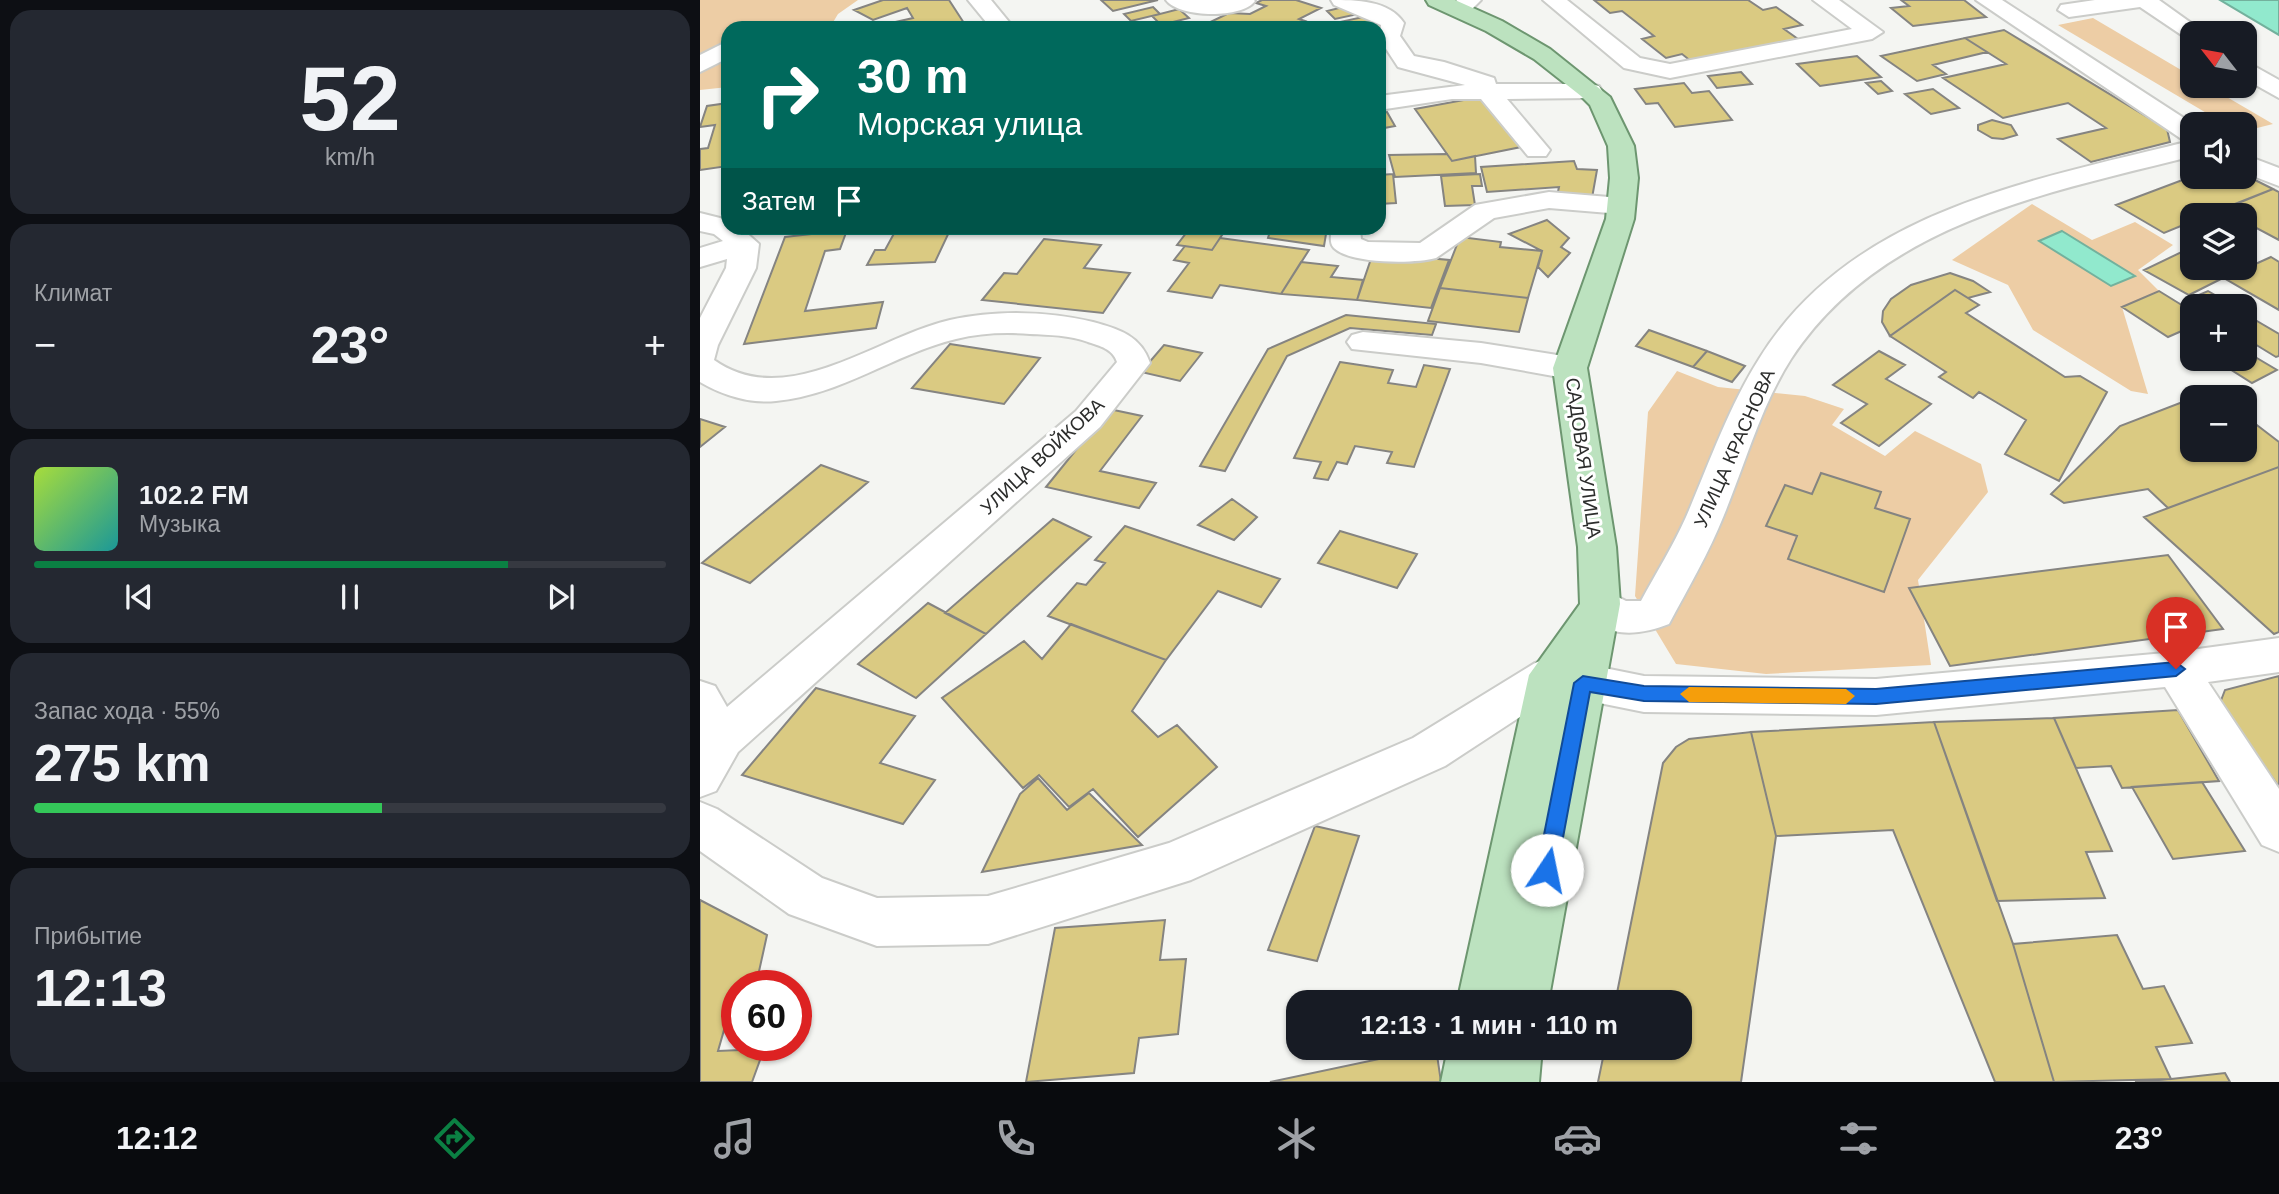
<!DOCTYPE html>
<html lang="ru">
<meta charset="utf-8">
<style>
:root{--surface:#171b24;--page:#242831;--text:#f1f3f6;--muted:#9ea1a6;--line:#363941;--accent:#0b8043}
body{margin:0;font-family:Helvetica,sans-serif;background:var(--page);color:var(--text);height:100vh;display:flex;flex-direction:column;font-size:26px;white-space:nowrap}
*{box-sizing:border-box;margin:0}
p{font-size:23px;color:var(--muted)}
.icon{flex:none;width:38px;height:38px;fill:none;stroke:currentColor;stroke-width:2;stroke-linecap:round;stroke-linejoin:round}
.map{position:relative;flex:1;overflow:hidden}
.panel{display:flex;flex-direction:column;gap:10px;padding:10px;background:#0d0f14;width:700px}
.panel>*{flex:none}
.banner{position:absolute;left:21px;top:21px;width:665px;height:214px;border-radius:21px;box-shadow:0 2px 5px #0004;background:#00695c;color:#fff;overflow:hidden}
.needle{width:46px;rotate:301deg}
.tools{position:absolute;left:1480px;top:21px;display:grid;gap:14px}
.tools a{display:grid;place-items:center;width:77px;height:77px;border-radius:14px;background:var(--surface);box-shadow:0 2px 5px #0004;font-size:35px}
.speed{position:absolute;left:21px;top:970px;display:flex;gap:14px;font-size:35px;font-weight:700;text-align:center}
.speed>*{display:grid;place-content:center;width:91px;height:91px;border-radius:50%;background:var(--surface);box-shadow:0 2px 5px #0004;line-height:1}
.speed .limit{border:10px solid #d22;background:#fff;color:#111}
.pin{position:absolute;display:grid;place-items:center;width:60px;height:60px;color:#fff;margin:-72px -30px;border-radius:50% 50% 50% 0;rotate:-45deg;box-shadow:0 0 7px #0007}
.pin .icon{rotate:45deg}
.me{position:absolute;width:77px;margin:-38px;rotate:11deg;stroke-linejoin:round;filter:drop-shadow(0 0 5px #0008)}
.turn{display:flex;align-items:center;gap:24px;height:147px;padding:0 21px;font-size:32px}
.turn .icon{width:91px;height:91px;stroke-width:2.5}
.turn b{display:block;font-size:49px;line-height:60px}
.then{display:flex;align-items:center;height:66px;padding:0 21px;background:#0003;gap:14px;font-size:26px}
.big{font-size:52px;font-weight:600;line-height:1.1}
.panel .tile{flex:1;display:flex;flex-direction:column;justify-content:center;gap:10px;min-width:0;padding:0 24px;border-radius:21px;background:var(--page)}
.panel .dial{align-items:center;gap:0}
.dial b{font-size:91px;line-height:1}
.song{display:flex;align-items:center;gap:21px}
.cover{width:84px;height:84px;border-radius:10px;background:linear-gradient(135deg,hsl(80 70% 55%),hsl(180 70% 35%))}
.played{height:7px;border-radius:4px;background:linear-gradient(90deg,var(--accent) 75%,var(--line) 75%)}
.keys{display:flex;justify-content:space-around;direction:ltr}
.heat{display:flex;justify-content:space-between;align-items:center;font-size:38px;direction:ltr}
.charge{height:10px;border-radius:5px;background:linear-gradient(90deg,#34c759 55%,var(--line) 0)}
.trip{position:absolute;left:586px;top:990px;width:406px;height:70px;border-radius:21px;background:var(--surface);box-shadow:0 2px 5px #0004;font-weight:600;line-height:70px;text-align:center}
.dock{display:flex;height:112px;justify-content:space-around;align-items:center;background:#090b0e;color:var(--muted)}
.dock .icon{width:49px;height:49px}
.dock .current{color:var(--accent)}
.dock b{font-size:32px;color:var(--text)}
main{display:flex;flex:1;min-height:0}
.map>svg:first-child{display:block}
.green{fill:#edcda5;fill-rule:evenodd}
.water{fill:#91e9cd;stroke:#73b19d;stroke-width:2}
.building{fill:#daca82;stroke:#858481;stroke-width:2}
.lines{fill:none;stroke-linecap:round;stroke-linejoin:round}
.minor-casing{stroke:#cbccc9;stroke-width:4}
.major-casing{stroke:#6d9670;stroke-width:4}
.minor{fill:#fff;fill-rule:evenodd}
.major{fill:#bce2bf;fill-rule:evenodd}
.route{fill:#1a73e8;stroke:#114b97;stroke-width:2}
.slow{fill:#f59e0b}
.labels{text-anchor:middle;stroke-width:6;stroke-linejoin:round;paint-order:stroke}
.street-label{font-size:19px;fill:#2c2d2c;stroke:#fff}
</style>
<main>
<section class="panel">
<div class="tile dial"><b>52</b><p>km/h</p></div>
<div class="tile"><p>Климат</p>
<div class="heat"><a>−</a><b class="big">23°</b><a>+</a></div>
</div>
<div class="tile">
<div class="song"><i class="cover"></i><div><b>102.2 FM</b><p>Музыка</p></div></div>
<div class="played"></div>
<div class="keys"><svg class="icon" aria-label="previous" viewBox="0 0 24 24"><path d="M18 5L8 12l10 7zM5 5v14"/></svg><svg class="icon" aria-label="pause" viewBox="0 0 24 24"><path d="M8 5v14M16 5v14"/></svg><svg class="icon" aria-label="next" viewBox="0 0 24 24"><path d="M6 5l10 7-10 7zM19 5v14"/></svg></div>
</div>
<div class="tile"><p>Запас хода · 55%</p><b class="big">275 km</b><div class="charge"></div></div>
<div class="tile"><p>Прибытие</p><b class="big">12:13</b></div>
</section>
<div class="map">
<svg width="1579" height="1082" viewBox="0 0 1579 1082">
<rect width="100%" height="100%" fill="#f4f5f2"/>
<!-- green -->
<path class="green" d="M0 0H158L138 14 132 24 134 28H28V87L0 90Z
M1393 18 1493 77V86H1508L1573 124 1545 131V124H1525L1358 25Z
M1332 204 1392 240 1435 222 1473 245 1438 270 1459 291 1422 307 1448 394 1431 391 1333 330 1308 285 1252 260ZM1339 241 1435 275 1412 286Z
M977 371 1018 387 1105 396 1144 409 1132 425 1185 456 1215 431 1281 464 1288 492 1218 580 1231 665 1066 674 976 664 935 596 948 412ZM1122 473 1181 492 1175 508 1210 519 1184 592 1088 559 1097 536 1067 526 1085 485 1112 494Z"/>
<!-- water -->
<path class="water" d="M1520 0H1579V35Z
M1362 231 1435 276 1411 286 1339 241Z"/>
<!-- building -->
<path class="building" d="M183 0H249L264 23 242 28H169L213 18 207 8 173 20 154 10Z
M401 0H458L413 11Z
M562 0H596L621 8 599 19 605 21 592 28H498L529 13 550 14 566 6 556 3Z
M894 0H1048L1063 10 1076 7 1102 25 1084 29 1098 39 992 62 982 54 966 58 942 39 954 36 922 11 910 13Z
M1201 0H1264L1286 17 1213 26 1191 8 1209 6Z
M655 4 663 13 635 19 627 11Z
M453 7 460 14 431 21 424 14Z
M479 9 489 18 461 25 452 16Z
M672 15 688 31 679 33V28H629L626 25Z
M1304 30 1467 129 1470 142 1391 162 1358 139 1406 128 1368 103 1303 118 1243 78 1306 64 1265 38Z
M1265 38 1287 52 1233 65 1246 74 1217 81 1181 56Z
M1157 56 1181 77 1120 86 1097 64Z
M1041 72 1052 84 1017 88 1008 76Z
M1181 81 1192 91 1178 94 1166 83Z
M984 83 992 93 1009 91 1032 120 975 127 958 103 946 104 935 89Z
M1233 89 1259 108 1231 114 1205 94Z
M780 97 821 147 752 161 715 109Z
M28 103V166L0 170V149L8 148 15 125 0 127 7 106Z
M687 112 695 126 679 129V113Z
M1292 120 1311 125 1317 135 1303 139 1292 138 1278 130V125Z
M747 154 752 161 775 156 776 173 695 177 689 155Z
M874 161 877 169 897 170 892 198 857 196 859 187 787 192 781 167Z
M693 174 696 203 679 204V175Z
M780 174 782 186H772L775 205 745 206 741 176Z
M1545 175 1573 189 1507 215H1493V221L1464 233 1416 205 1493 176Z
M1573 189 1579 192V240L1545 222V215H1532L1521 210Z
M847 220 869 238 861 247 870 253 848 277 838 267 842 251 809 234Z
M197 228H251L235 262 167 265 175 250H185Z
M490 228H514L526 229 512 250 477 245Z
M571 228H627L624 246 568 238Z
M147 230 140 249 125 251 105 311 183 302 176 328 44 344 85 237Z
M760 237 801 242 800 247 842 251 828 298 740 288Z
M520 238 609 250 581 294 520 285 512 298 468 291 489 263 474 260 485 246 512 250Z
M344 239 401 245 384 268 430 273 403 313 282 300 304 273 317 274Z
M1490 248 1493 268H1527L1535 272 1489 295 1444 270Z
M673 253 749 260 731 308 657 300Z
M1571 257 1579 262V310L1524 278Z
M601 262 638 266 631 277 663 280 657 300 581 294Z
M1250 273 1273 281 1290 292 1268 298 1255 290 1190 336 1182 322 1183 311 1191 299 1211 285Z
M740 288 828 298 819 332 728 321Z
M1255 290 1279 305 1266 313 1365 377 1380 376 1407 392 1359 481 1305 454 1326 420 1279 392 1273 398 1239 377 1246 372 1190 336Z
M1459 291 1493 312V326L1468 337 1422 307Z
M1508 291 1534 306H1496L1487 300Z
M1545 314 1579 334V356L1576 357 1545 338Z
M646 315 736 324 732 335 650 328 587 356 525 471 500 466 568 349Z
M949 330 1007 351 993 367 936 346Z
M250 344 340 358 304 404 212 388Z
M464 345 502 353 480 381 441 372Z
M1007 351 1045 366 1032 382 993 367Z
M1179 351 1205 365 1186 379 1231 404 1179 446 1141 423 1167 404 1133 385Z
M1545 351 1577 370 1552 383 1514 359H1545Z
M640 362 693 370 688 383 716 387 724 365 750 369 714 467 687 463 692 452 655 446 647 464 637 462 628 480 614 478 621 462 594 458Z
M1493 398V450H1545V416L1579 442V467L1468 508 1448 489 1364 503 1351 494 1420 426Z
M409 409 442 416 400 471 456 483 439 508 346 487Z
M0 419 25 427 0 447Z
M121 465 168 482 50 583 2 563Z
M1579 467V632L1574 634 1444 517Z
M1121 473 1181 492 1175 508 1210 519 1184 592 1088 559 1097 536 1066 526 1085 485 1112 494Z
M532 499 557 517 534 540 498 525Z
M353 519 391 537 286 634 245 613Z
M425 526 580 579 561 607 518 591 466 660 348 616 377 583 386 585 405 563 395 560Z
M640 531 717 554 697 588 618 563Z
M1468 555 1523 629 1250 666 1209 588Z
M228 603 286 634 216 698 158 664Z
M371 624 466 660 432 711 458 737 477 725 517 767 438 837 393 789 369 807 339 775 323 788 242 698 324 641 342 659Z
M1579 676V787L1520 703 1525 690Z
M116 688 215 716 180 763 235 780 203 824 42 775Z
M1478 710 1519 781 1422 788 1411 766 1376 768 1354 718Z
M1354 718 1412 851 1386 852 1405 898 1297 901 1234 722Z
M1234 722 1313 944 1354 1082H1295L1193 830 1076 836 1051 732Z
M1051 732 1076 836 1041 1082H898L905 1048H980V1003H915L963 763 976 747 989 739Z
M338 778 367 810 389 793 442 845 282 872 320 794Z
M1502 782 1545 851 1473 859 1432 787Z
M615 826 659 836 617 961 568 950Z
M0 900 67 935 56 985H37L18 1051 64 1049 52 1082H0Z
M465 920 460 960 486 959 478 1034 439 1038 434 1073 326 1082 355 928Z
M1417 935 1443 989 1464 986 1492 1043 1456 1047 1471 1079 1354 1082 1313 944Z
M731 1048H736L741 1082H570Z
M1525 1073 1530 1082H1435L1471 1079Z"/>
<g class="lines">
<defs>
<path id="minor" d="M268 0H291L314 28H291Z
M466 0H554L555 1C542 19 479 18 466 0Z
M631 0C656 0 689 0 704 23L700 36 714 56 744 62 794 78 796 84H890L899 86 902 91 899 96 890 98 807 99 850 150 846 156H828L781 99H752L679 110V96L765 85 698 67 679 38 681 25 634 5Z
M757 0H781L767 14 759 16 748 9Z
M843 0H867L940 58 970 64 1152 29 1113 0H1139L1183 32 1172 39 970 78 924 68Z
M1276 0H1302L1493 124V156C1347 193 1180 223 1091 359 1061 406 1045 464 1024 515 1009 553 988 588 969 624 937 637 898 639 880 604L886 593 900 588 926 601H941C956 573 973 546 986 517 1009 464 1028 408 1059 359 1150 211 1330 181 1486 142Z
M1395 0H1459L1505 33H1493V40L1486 38 1440 7 1369 17 1358 10 1361 5Z
M28 41V58L0 72V55Z
M1545 61 1579 80V98L1545 79Z
M1545 155 1579 168V186L1545 173Z
M849 192 921 198 931 200 935 206 931 212 921 214 849 208 794 218 736 258C715 264 650 264 634 248 629 243 631 234 632 228H660L661 239 668 242 720 243 775 205Z
M0 213 28 220V228H41L59 244 56 268 18 345 14 360C87 412 176 337 250 320 296 310 347 311 393 322 419 329 441 336 450 363L400 427 38 752 16 791 0 797V681L15 686 27 707 376 411 417 362C413 349 400 346 388 342 370 335 349 335 330 334 306 332 280 333 256 339 194 354 141 395 76 401 50 404 22 395 0 382V318L26 268 27 259 0 267V248L23 241 14 234 0 231Z
M663 332 781 343 870 357 882 361 887 368 882 375 870 379 781 363 652 349 647 342 652 335Z
M1579 638V672L1508 682 1579 789V852L1562 845 1465 687 1176 715 944 712 855 694 745 766 491 880 288 944 177 946 89 914 0 851V802L17 809 122 878 177 898 288 896 469 843 713 738 835 663 850 657 944 676 1176 679 1476 652Z"/>
<path id="major" d="M726 0H755L802 21 850 49 910 97 934 146 938 178 934 219 887 368 916 547 920 604 848 1003H757L829 675 880 604 878 547 853 368 906 219 910 178 908 146 890 105 881 96 834 59 786 31 729 5Z
M748 1048H842L839 1082H741Z"/>
</defs>
<!-- minor casing -->
<use href="#minor" class="minor-casing"/>
<!-- major casing -->
<use href="#major" class="major-casing"/>
<!-- minor -->
<use href="#minor" class="minor"/>
<!-- major -->
<use href="#major" class="major"/>
</g>
<!-- route -->
<path class="route" d="M1476 662 1485 669 1476 676 1176 704 944 701 890 692 857 870 854 876 847 879 840 876 837 870 874 683 883 676 944 686 1176 689Z"/>
<!-- slow -->
<path class="slow" d="M989 687 1146 689 1155 696 1146 704 989 702 980 694Z"/>
<g class="labels">
<!-- street labels -->
<g class="street-label">
<text transform="translate(1034 448) rotate(-66)" y="7">УЛИЦА КРАСНОВА</text>
<text transform="translate(342 456) rotate(-43)" y="7">УЛИЦА ВОЙКОВА</text>
<text transform="translate(884 458) rotate(82)" y="7">САДОВАЯ УЛИЦА</text>
</g>
</g>
</svg>
<div class="tools">
<a><svg class="needle" viewBox="-14 -14 28 28"><path d="M0-13l5 13h-10z" fill="#e53935"/><path d="M0 13l5-13h-10z" fill="#9ea1a6"/></svg></a>
<a><svg class="icon" aria-label="sound" viewBox="0 0 24 24"><path d="M4 9h4l5-4v14l-5-4H4zM17 9q2 3 0 6"/></svg></a>
<a><svg class="icon" aria-label="layers" viewBox="0 0 24 24"><path d="M12 4l9 5-9 5-9-5zM3 14l9 5 9-5"/></svg></a>
<a>+</a>
<a>−</a>
</div>
<div class="speed"><div class="limit">60</div></div>
<div class="pin" style="left:1476px;top:669px;background:#d93025"><svg class="icon" aria-label="arrive" viewBox="0 0 24 24"><path d="M6 21V4h12l-3 4 3 4H6"/></svg></div>
<svg class="me" style="left:847px;top:870px" viewBox="-20 -20 40 40"><circle r="19" fill="#fff"/><path d="M0-13L10 11 0 6-10 11z" fill="#1a73e8"/></svg>
<div class="trip">12:13 · 1 мин · 110 m</div>
<div class="banner">
<div class="turn"><svg class="icon" aria-label="right" viewBox="0 0 24 24"><path d="M7 20v-9h11M14 6l5 5-5 5"/></svg><div><b>30 m</b>Морская улица</div></div>
<div class="then">Затем<svg class="icon" aria-label="arrive" viewBox="0 0 24 24"><path d="M6 21V4h12l-3 4 3 4H6"/></svg></div>
</div>
</div>
</main>
<nav class="dock">
<b>12:12</b>
<svg class="icon current" aria-label="directions" viewBox="0 0 24 24"><path d="M12 3l9 9-9 9-9-9zM9 14v-3h6M13 9l2 2-2 2"/></svg>
<svg class="icon" aria-label="music" viewBox="0 0 24 24"><path d="M9 18V5l10-2v13"/><circle cx="6" cy="18" r="3"/><circle cx="16" cy="16" r="3"/></svg>
<svg class="icon" aria-label="phone" viewBox="0 0 24 24"><path d="M5 4h4l2 5-3 2q2 4 5 5l2-3 5 2v4C11 20 4 13 5 4z"/></svg>
<svg class="icon" aria-label="climate" viewBox="0 0 24 24"><path d="M12 3v18M4 7l16 10M4 17L20 7"/></svg>
<svg class="icon" aria-label="car" viewBox="0 0 24 24"><path d="M5 17H2v-5l4-1 3-4h7l3 4 3 1v5h-3M9 17h6M6 11h13"/><circle cx="7" cy="17" r="2"/><circle cx="17" cy="17" r="2"/></svg>
<svg class="icon" aria-label="filters" viewBox="0 0 24 24"><path d="M4 7h16M4 17h16"/><circle cx="9" cy="7" r="2"/><circle cx="15" cy="17" r="2"/></svg>
<b>23°</b>
</nav>
